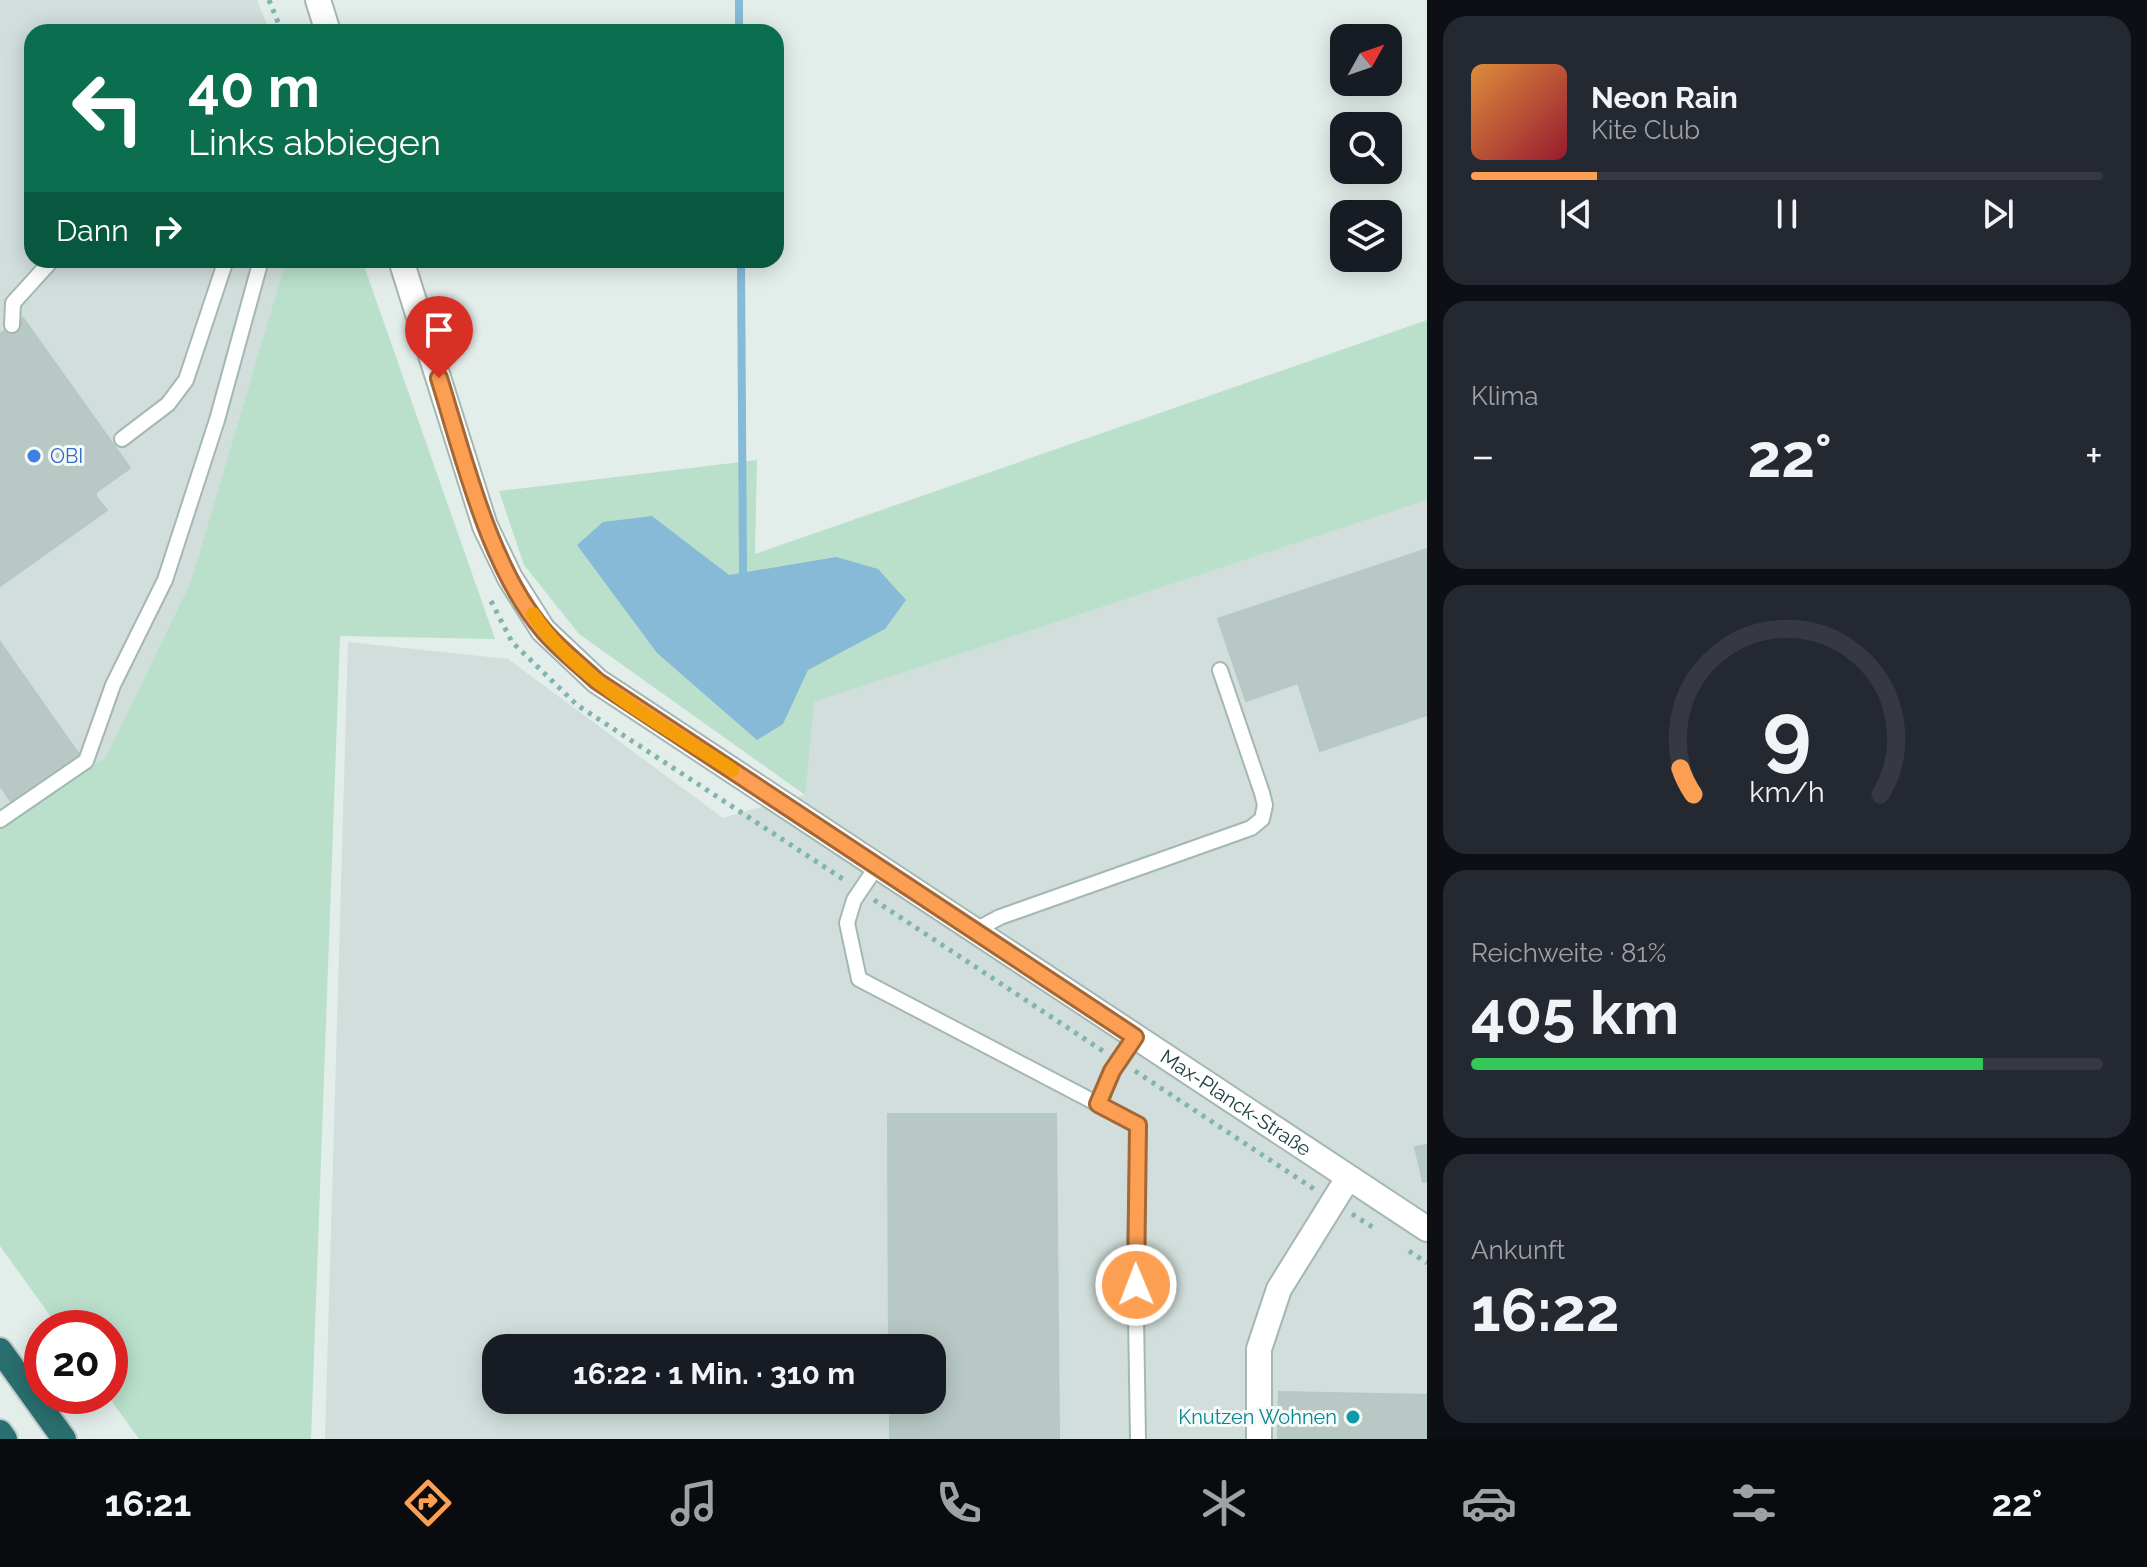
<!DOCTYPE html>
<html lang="de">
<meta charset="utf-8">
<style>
:root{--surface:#171b24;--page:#242831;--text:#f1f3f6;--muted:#9ea1a6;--line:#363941;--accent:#fc9f53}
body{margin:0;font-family:Raleway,sans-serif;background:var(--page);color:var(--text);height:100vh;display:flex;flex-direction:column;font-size:30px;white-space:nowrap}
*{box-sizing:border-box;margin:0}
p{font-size:26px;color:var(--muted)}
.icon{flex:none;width:44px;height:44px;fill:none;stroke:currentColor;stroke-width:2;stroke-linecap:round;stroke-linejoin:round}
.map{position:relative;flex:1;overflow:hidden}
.panel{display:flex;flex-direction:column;gap:16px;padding:16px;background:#0d0f14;width:720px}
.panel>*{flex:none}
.banner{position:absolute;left:24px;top:24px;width:760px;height:244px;border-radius:24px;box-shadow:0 4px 20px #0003;background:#0b6e4f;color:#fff;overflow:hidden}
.needle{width:52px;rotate:50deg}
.fabs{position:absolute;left:1330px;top:24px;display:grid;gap:16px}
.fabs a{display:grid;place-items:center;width:72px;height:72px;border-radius:16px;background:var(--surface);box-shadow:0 4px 20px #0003;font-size:40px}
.speed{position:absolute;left:24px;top:1310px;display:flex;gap:16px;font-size:40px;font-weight:700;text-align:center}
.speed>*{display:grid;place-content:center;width:104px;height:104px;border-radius:50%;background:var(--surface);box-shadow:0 4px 20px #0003;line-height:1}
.speed .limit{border:12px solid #d22;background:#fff;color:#111}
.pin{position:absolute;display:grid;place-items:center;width:68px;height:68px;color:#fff;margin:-82px -34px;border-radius:50% 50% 50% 0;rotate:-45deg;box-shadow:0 0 8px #0007}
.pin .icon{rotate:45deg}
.me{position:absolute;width:88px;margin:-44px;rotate:359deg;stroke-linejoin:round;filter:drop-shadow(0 0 6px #0008)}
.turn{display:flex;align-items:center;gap:28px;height:168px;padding:0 32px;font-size:36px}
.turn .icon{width:104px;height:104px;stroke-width:2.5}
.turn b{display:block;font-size:56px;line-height:68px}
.then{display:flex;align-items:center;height:76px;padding:0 32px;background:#0003;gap:16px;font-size:30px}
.big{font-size:60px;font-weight:700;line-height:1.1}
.panel .tile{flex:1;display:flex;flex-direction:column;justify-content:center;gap:12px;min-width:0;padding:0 28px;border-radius:24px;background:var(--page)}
.panel .dial{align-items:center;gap:0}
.dial svg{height:208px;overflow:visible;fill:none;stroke:var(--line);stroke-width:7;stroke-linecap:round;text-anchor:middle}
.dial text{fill:var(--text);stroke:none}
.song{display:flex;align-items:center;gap:24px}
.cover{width:96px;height:96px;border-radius:12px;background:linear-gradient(135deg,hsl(30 70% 55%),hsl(350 70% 35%))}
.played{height:8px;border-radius:4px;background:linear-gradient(90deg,var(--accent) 20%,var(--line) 20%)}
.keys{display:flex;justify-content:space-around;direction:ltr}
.heat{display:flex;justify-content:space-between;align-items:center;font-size:44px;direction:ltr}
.charge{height:12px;border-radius:6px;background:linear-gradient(90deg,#34c759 81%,var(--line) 0)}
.trip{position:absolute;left:482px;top:1334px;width:464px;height:80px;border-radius:24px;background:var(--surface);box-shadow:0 4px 20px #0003;font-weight:700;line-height:80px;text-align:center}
.tab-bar{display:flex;height:128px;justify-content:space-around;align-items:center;background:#090b0e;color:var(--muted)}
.tab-bar .icon{width:56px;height:56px}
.tab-bar .on{color:var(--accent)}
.tab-bar b{font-size:36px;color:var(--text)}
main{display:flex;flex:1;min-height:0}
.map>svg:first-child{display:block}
.built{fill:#d1dedb;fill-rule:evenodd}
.green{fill:#bae0cc}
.water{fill:#87bad7}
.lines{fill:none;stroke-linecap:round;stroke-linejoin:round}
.stream{stroke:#87bad7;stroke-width:8}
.building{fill:#b8c9c5;stroke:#b5c8c4;stroke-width:2}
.service-casing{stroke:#a5b7b4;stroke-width:18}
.minor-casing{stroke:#a5b7b4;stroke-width:28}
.motorway-casing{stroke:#c1cac9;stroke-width:28}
.path{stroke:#81b4ae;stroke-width:5;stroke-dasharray:4 6;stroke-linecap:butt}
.service{stroke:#fff;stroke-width:14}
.minor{stroke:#fff;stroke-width:24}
.motorway{stroke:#2a6f6f;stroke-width:24}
.route-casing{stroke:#a46736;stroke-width:20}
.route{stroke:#fc9f53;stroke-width:14}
.slow{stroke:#f59e0b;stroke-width:14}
.shop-dot{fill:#3f7fe0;stroke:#f4faf8;stroke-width:3}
.culture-dot{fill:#0f9aa8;stroke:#f4faf8;stroke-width:3}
.labels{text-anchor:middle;stroke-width:6;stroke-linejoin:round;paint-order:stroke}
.shop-label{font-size:20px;fill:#366cbe;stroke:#f4faf8;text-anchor:start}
.street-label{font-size:20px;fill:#21413f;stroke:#f4faf8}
.culture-label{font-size:20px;fill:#0d838f;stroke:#f4faf8;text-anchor:end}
</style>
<main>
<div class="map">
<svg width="1427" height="1439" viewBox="0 0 1427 1439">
<rect width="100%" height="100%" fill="#e3eeeb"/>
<!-- built -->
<path class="built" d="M0 0H257L270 32H32V260H286L191 581 106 757 0 828Z
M1427 500V1439H325L348 642 508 659 723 818 804 795 813 702ZM496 1348H932V1400H496Z"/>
<!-- green -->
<path class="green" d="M286 260H362L495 639 340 636 311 1439H139L108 1396 110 1328H59L0 1246V828L106 757 191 581Z
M1427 320V500L814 702 805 795 579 634 524 565 499 491 757 460 755 554Z"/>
<!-- water -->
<path class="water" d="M652 516 729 575 836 557 878 569 906 600 885 629 808 670 783 724 757 740 657 653 577 545 603 522Z"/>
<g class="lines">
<!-- stream -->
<path class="stream" d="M739 0V32
M741 260 743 572"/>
</g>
<!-- building -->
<path class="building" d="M23 318 130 468 96 492 0 359V334Z
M0 359 80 469 96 490V496L94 495 0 562Z
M94 495 107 510 0 586V562Z
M1427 549V715L1320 751 1298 683 1246 701 1218 619Z
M0 642 80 756 65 766 0 673Z
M0 673 65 766 12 803 0 785Z
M888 1114H1056L1059 1439H890V1400H932V1348H889Z
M1427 1145V1181L1423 1182 1415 1147Z
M1279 1392 1427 1395V1439H1278Z"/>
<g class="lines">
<defs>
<path id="service" d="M12 325 13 303 52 260
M122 439 168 404 186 380 226 260
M0 820 86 761 113 685 165 580 217 420 261 260
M877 866 854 900 847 923 859 979 1138 1125 1135 1254 1138 1439
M974 931 1000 917 1251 828 1262 819 1265 805 1262 793 1220 670
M1098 1104 1112 1071 1135 1037"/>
<g id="minor">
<path d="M318 0 328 32"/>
<path id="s1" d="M401 260 485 526 510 578 543 630 597 681 1427 1229"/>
<path d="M1259 1439V1349L1279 1289 1348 1178"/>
</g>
<path id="motorway" d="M0 1350 64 1439
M0 1432 5 1439"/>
</defs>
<!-- service casing -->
<use href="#service" class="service-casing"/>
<!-- minor casing -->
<use href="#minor" class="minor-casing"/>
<!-- motorway casing -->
<use href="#motorway" class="motorway-casing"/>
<!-- path -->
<path class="path" d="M269 0 282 32
M491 601 512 642 577 705 846 881
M874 900 1103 1051
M1135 1071 1314 1189
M1352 1214 1374 1228
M1409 1251 1427 1263"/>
<!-- service -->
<use href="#service" class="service"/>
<!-- minor -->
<use href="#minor" class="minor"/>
<!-- motorway -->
<use href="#motorway" class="motorway"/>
</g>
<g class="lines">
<defs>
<path id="route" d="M439 378C464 458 489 566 543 630 559 649 579 664 597 681L1135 1037 1112 1071 1098 1104 1138 1125 1136 1285"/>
</defs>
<!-- route casing -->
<use href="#route" class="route-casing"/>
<!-- route -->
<use href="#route" class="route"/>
<!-- slow -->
<path class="slow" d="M533 614C574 679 668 728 732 770"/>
</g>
<!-- markers -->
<circle class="shop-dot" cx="34" cy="456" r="8"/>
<circle class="culture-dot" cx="1353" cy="1417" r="8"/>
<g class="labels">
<!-- shop labels -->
<g class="shop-label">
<text x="50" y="463">OBI</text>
</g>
<!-- street labels -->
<g class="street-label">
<text dy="7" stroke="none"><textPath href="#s1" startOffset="1238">Max-Planck-Straße</textPath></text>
</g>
<!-- culture labels -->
<g class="culture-label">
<text x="1337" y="1424">Knutzen Wohnen</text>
</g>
</g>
</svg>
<div class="fabs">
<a><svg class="needle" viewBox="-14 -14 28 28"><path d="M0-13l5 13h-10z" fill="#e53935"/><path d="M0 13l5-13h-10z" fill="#9ea1a6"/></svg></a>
<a><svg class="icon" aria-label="search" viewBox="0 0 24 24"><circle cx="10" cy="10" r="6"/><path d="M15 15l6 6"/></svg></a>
<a><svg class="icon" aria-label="layers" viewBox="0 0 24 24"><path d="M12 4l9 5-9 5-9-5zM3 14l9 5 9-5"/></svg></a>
</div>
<div class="speed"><div class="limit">20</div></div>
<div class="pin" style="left:439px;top:378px;background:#d93025"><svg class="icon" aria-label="arrive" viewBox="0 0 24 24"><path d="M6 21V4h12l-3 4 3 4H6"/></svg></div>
<svg class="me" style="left:1136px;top:1285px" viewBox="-20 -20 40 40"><circle r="17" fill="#fc9f53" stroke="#fff" stroke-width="3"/><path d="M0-11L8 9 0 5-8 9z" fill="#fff"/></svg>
<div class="trip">16:22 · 1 Min. · 310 m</div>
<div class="banner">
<div class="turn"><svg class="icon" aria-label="left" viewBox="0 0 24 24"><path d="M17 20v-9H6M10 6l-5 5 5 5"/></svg><div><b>40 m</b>Links abbiegen</div></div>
<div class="then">Dann<svg class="icon" aria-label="right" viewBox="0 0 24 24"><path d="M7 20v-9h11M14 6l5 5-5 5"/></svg></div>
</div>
</div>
<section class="panel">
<div class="tile">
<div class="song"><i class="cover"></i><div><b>Neon Rain</b><p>Kite Club</p></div></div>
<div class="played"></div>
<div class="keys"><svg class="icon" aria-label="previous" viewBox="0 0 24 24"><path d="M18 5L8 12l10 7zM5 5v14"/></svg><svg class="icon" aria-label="pause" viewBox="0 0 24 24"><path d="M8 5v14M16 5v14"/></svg><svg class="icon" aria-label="next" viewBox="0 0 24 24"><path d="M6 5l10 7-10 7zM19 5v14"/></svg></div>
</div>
<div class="tile"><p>Klima</p>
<div class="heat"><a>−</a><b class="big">22°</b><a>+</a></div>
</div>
<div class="tile dial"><svg viewBox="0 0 100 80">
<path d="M14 69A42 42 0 1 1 86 69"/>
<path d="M14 69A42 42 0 0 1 9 59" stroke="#fc9f53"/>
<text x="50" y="56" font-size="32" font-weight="700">9</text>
<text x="50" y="72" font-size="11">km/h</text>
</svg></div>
<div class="tile"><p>Reichweite · 81%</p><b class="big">405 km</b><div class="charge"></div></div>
<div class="tile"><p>Ankunft</p><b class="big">16:22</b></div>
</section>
</main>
<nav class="tab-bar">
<b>16:21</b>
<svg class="icon on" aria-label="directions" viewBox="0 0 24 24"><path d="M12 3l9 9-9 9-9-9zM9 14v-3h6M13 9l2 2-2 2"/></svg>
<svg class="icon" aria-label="music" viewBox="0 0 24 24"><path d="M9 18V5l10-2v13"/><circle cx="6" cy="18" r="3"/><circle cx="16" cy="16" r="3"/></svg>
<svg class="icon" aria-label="phone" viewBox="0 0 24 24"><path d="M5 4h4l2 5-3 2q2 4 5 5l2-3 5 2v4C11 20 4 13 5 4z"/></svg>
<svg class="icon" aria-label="climate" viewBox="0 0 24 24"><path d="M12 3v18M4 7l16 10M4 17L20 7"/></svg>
<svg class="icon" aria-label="car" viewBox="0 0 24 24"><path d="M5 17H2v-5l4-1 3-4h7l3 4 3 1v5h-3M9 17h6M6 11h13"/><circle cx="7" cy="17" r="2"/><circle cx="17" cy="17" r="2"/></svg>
<svg class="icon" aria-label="filters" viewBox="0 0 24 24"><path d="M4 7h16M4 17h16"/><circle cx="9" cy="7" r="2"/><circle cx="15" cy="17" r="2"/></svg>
<b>22°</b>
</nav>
